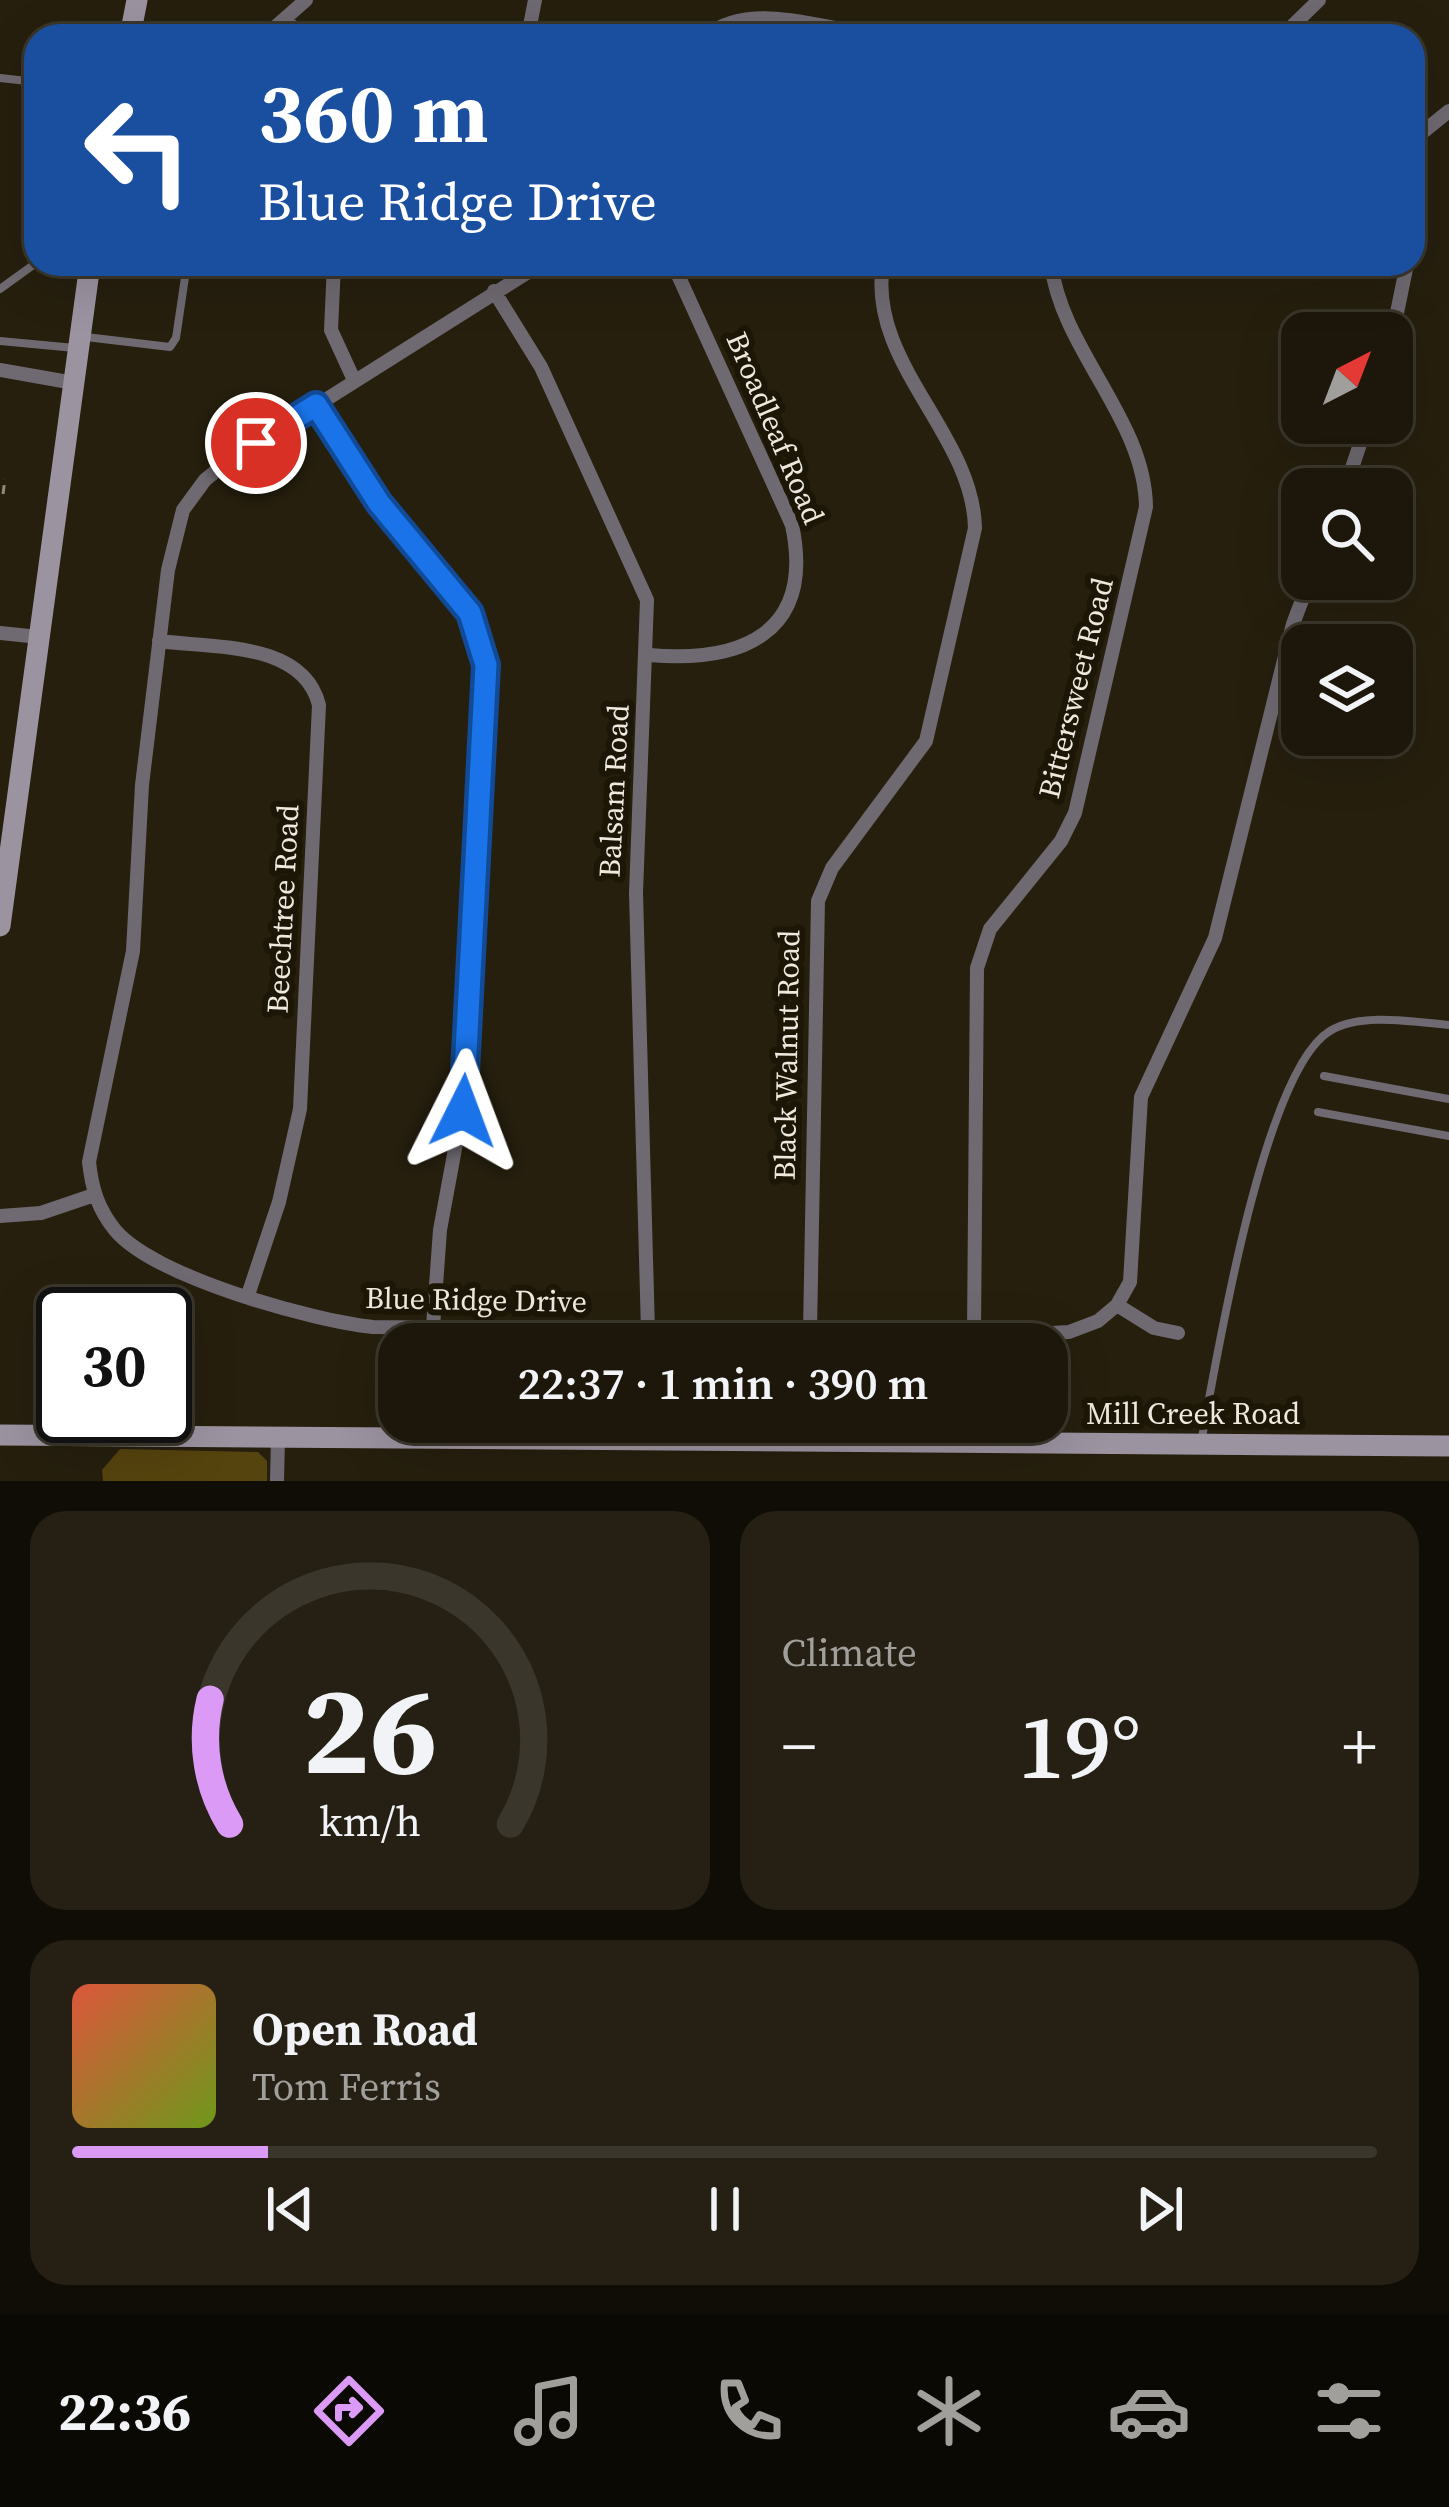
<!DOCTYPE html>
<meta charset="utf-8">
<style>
:root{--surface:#1c170a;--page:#252013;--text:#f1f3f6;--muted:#a09f9c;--line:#3a362b;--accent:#da9af6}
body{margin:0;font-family:"Source Serif 4",serif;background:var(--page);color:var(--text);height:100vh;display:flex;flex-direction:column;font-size:45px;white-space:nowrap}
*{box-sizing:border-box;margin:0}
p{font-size:39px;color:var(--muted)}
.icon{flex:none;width:66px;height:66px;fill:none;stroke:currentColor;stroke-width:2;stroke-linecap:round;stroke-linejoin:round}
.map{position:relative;height:1481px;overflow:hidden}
.drawer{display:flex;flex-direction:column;gap:30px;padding:30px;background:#0f0d06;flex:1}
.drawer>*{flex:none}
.banner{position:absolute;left:24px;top:24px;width:1401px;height:252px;border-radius:36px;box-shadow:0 12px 48px #0002,0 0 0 3px var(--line);background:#1a4fa0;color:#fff;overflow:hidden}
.needle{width:78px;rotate:42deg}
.controls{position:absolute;left:1281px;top:312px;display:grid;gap:24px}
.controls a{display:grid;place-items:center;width:132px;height:132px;border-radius:24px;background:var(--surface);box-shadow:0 12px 48px #0002,0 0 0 3px var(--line);font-size:60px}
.speed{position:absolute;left:36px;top:1287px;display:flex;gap:24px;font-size:60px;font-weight:700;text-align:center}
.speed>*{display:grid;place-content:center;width:156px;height:156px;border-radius:50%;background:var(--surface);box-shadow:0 12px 48px #0002,0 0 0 3px var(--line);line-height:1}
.speed .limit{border:6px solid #111;border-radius:18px;background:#fff;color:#111}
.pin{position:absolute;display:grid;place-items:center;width:102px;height:102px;color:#fff;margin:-51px;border:6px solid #fff;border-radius:50%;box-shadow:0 3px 12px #0007}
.me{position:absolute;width:132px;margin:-66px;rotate:3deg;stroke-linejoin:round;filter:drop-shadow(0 0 9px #0008)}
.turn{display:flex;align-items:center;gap:42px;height:252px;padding:0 36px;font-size:54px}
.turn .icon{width:156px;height:156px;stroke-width:2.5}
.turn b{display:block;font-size:84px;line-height:102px}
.big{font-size:90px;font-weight:600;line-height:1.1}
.drawer .card{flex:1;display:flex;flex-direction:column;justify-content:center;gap:18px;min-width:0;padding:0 42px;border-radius:36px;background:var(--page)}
.drawer .dial{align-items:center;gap:0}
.dial svg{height:312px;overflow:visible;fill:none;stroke:var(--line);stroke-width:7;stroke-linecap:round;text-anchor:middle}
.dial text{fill:var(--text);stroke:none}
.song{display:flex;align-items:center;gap:36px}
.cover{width:144px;height:144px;border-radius:18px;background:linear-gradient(135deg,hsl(10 70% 55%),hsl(80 70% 35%))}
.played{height:12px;border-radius:6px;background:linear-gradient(90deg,var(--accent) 15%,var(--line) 15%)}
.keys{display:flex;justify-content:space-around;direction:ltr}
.heat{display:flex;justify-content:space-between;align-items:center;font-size:66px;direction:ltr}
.drawer .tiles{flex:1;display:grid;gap:30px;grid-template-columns:1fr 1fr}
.card:last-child{grid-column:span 2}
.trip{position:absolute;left:378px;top:1323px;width:690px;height:120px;border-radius:36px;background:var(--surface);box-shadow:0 12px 48px #0002,0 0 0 3px var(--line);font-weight:600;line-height:120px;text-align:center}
.tabs{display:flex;height:192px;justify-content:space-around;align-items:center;background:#0b0904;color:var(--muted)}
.tabs .icon{width:84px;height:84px}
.tabs .selected{color:var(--accent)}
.tabs b{font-size:54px;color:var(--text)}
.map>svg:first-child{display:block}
.green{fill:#56440e}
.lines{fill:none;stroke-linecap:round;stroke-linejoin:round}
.path{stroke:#908a7d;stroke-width:3;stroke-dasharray:9 6;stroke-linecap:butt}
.service{stroke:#6f6971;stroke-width:8}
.minor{stroke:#6f6971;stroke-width:14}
.secondary{stroke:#9c93a0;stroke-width:21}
.route-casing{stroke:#114b97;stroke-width:30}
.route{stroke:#1a73e8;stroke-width:21}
.labels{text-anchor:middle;stroke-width:12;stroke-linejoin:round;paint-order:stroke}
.street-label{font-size:30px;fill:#ede9de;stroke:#1c1606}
</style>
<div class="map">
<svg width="1449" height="1481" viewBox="0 0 1449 1481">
<rect width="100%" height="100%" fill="#261f0e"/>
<!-- green -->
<path class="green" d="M120 1449 258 1452 267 1461V1481H103L102 1470Z"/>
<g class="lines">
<!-- path -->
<path class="path" d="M3 494 5 479"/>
<!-- service -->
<path class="service" d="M0 78 36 82
M0 289 36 263
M86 337 170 347 176 338 187 264
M0 341 75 348
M1324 1076 1449 1099
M1318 1112 1449 1136
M1201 1443C1216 1362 1263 1071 1330 1031 1360 1012 1415 1022 1449 1025"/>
<!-- minor -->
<path class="minor" d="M285 19 301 36
M265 36 306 0
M528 36 535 0
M707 36C748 0 828 29 877 36
M1282 36 1319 0
M1413 140 1449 111
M334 264 331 330 354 380
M541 264 227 462 205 480 183 510 168 570 142 785 133 951 89 1162C92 1189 98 1209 115 1230 154 1277 313 1321 373 1327L1035 1334 1069 1332 1098 1321 1117 1305 1130 1282 1141 1097 1215 938 1293 624 1310 579
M494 291 541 367 647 600 636 893 648 1331
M1392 337 1407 264
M0 370 74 383
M315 405 379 503 470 613 486 654 462 1111 440 1230 433 1327
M1345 489 1367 423
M0 633 39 637
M159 641C212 648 303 641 319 705L300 1109 279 1202 248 1295
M649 655C741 663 815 634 792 525L673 264
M0 1216 41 1213 94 1195
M1117 1305 1154 1328 1178 1333
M810 1331 818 901 832 868 926 741 975 528C973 433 867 363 883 264
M974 1332 977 968 990 929 1061 841 1075 813 1146 507C1145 419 1062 351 1051 264
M868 1441V1422
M277 1481 278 1438"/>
<!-- secondary -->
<path class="secondary" d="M130 36 137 0
M0 926 90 264
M0 1435 1449 1446"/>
</g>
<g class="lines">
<defs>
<path id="route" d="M256 443 316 405 379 503 470 613 486 665 463 1111"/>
</defs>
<!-- route casing -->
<use href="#route" class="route-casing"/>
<!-- route -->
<use href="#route" class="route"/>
</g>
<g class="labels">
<!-- street labels -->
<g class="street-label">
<text transform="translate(775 428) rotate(67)" y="10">Broadleaf Road</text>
<text transform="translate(1076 688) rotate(-76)" y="10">Bittersweet Road</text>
<text transform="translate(614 791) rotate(-87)" y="10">Balsam Road</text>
<text transform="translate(283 909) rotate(-87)" y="10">Beechtree Road</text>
<text transform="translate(787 1055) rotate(-89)" y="10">Black Walnut Road</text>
<text transform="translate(476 1300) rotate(1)" y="10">Blue Ridge Drive</text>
<text x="1193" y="1424">Mill Creek Road</text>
</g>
</g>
</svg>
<div class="controls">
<a><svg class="needle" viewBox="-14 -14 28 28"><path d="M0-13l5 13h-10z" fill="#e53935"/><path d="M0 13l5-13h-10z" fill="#a09f9c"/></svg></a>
<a><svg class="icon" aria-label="search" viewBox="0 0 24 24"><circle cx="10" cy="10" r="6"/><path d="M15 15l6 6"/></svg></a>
<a><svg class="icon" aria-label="layers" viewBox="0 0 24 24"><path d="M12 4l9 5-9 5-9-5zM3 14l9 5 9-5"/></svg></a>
</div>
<div class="speed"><div class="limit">30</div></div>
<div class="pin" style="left:256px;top:443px;background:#d93025"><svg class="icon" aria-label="arrive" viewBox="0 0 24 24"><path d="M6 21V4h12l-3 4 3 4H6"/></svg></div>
<svg class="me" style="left:463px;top:1111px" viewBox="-20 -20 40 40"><path d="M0-17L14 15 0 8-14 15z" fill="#1a73e8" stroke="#fff" stroke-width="4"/></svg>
<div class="trip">22:37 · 1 min · 390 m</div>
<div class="banner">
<div class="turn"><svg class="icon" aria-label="left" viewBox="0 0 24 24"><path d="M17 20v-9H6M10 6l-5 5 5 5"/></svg><div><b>360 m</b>Blue Ridge Drive</div></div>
</div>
</div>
<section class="drawer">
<div class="tiles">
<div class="card dial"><svg viewBox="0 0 100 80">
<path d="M14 69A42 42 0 1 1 86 69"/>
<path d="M14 69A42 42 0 0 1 9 37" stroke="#da9af6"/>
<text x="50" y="56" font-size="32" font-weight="700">26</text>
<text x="50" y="72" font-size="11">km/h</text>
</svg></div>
<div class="card"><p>Climate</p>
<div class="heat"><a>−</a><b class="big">19°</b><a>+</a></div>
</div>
<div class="card">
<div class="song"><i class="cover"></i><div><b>Open Road</b><p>Tom Ferris</p></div></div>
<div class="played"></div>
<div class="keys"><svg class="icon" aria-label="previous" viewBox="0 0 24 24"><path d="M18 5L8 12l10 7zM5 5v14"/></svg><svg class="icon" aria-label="pause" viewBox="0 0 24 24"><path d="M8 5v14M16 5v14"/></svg><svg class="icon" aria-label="next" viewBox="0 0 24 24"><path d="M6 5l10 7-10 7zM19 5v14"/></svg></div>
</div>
</div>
</section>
<nav class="tabs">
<b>22:36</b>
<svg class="icon selected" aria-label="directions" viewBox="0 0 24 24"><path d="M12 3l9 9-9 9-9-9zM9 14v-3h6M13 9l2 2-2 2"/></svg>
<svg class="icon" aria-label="music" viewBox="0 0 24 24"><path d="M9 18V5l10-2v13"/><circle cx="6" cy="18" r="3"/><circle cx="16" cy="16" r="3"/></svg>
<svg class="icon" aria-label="phone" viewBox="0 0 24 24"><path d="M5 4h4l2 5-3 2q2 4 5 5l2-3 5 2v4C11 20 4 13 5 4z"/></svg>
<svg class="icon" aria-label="climate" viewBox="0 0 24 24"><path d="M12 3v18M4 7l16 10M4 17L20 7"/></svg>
<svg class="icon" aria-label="car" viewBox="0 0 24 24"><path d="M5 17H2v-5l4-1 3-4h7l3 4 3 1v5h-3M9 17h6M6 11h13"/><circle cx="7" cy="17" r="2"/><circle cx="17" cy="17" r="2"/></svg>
<svg class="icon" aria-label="filters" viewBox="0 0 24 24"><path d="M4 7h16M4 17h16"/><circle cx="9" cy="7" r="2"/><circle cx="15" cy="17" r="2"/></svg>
</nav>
